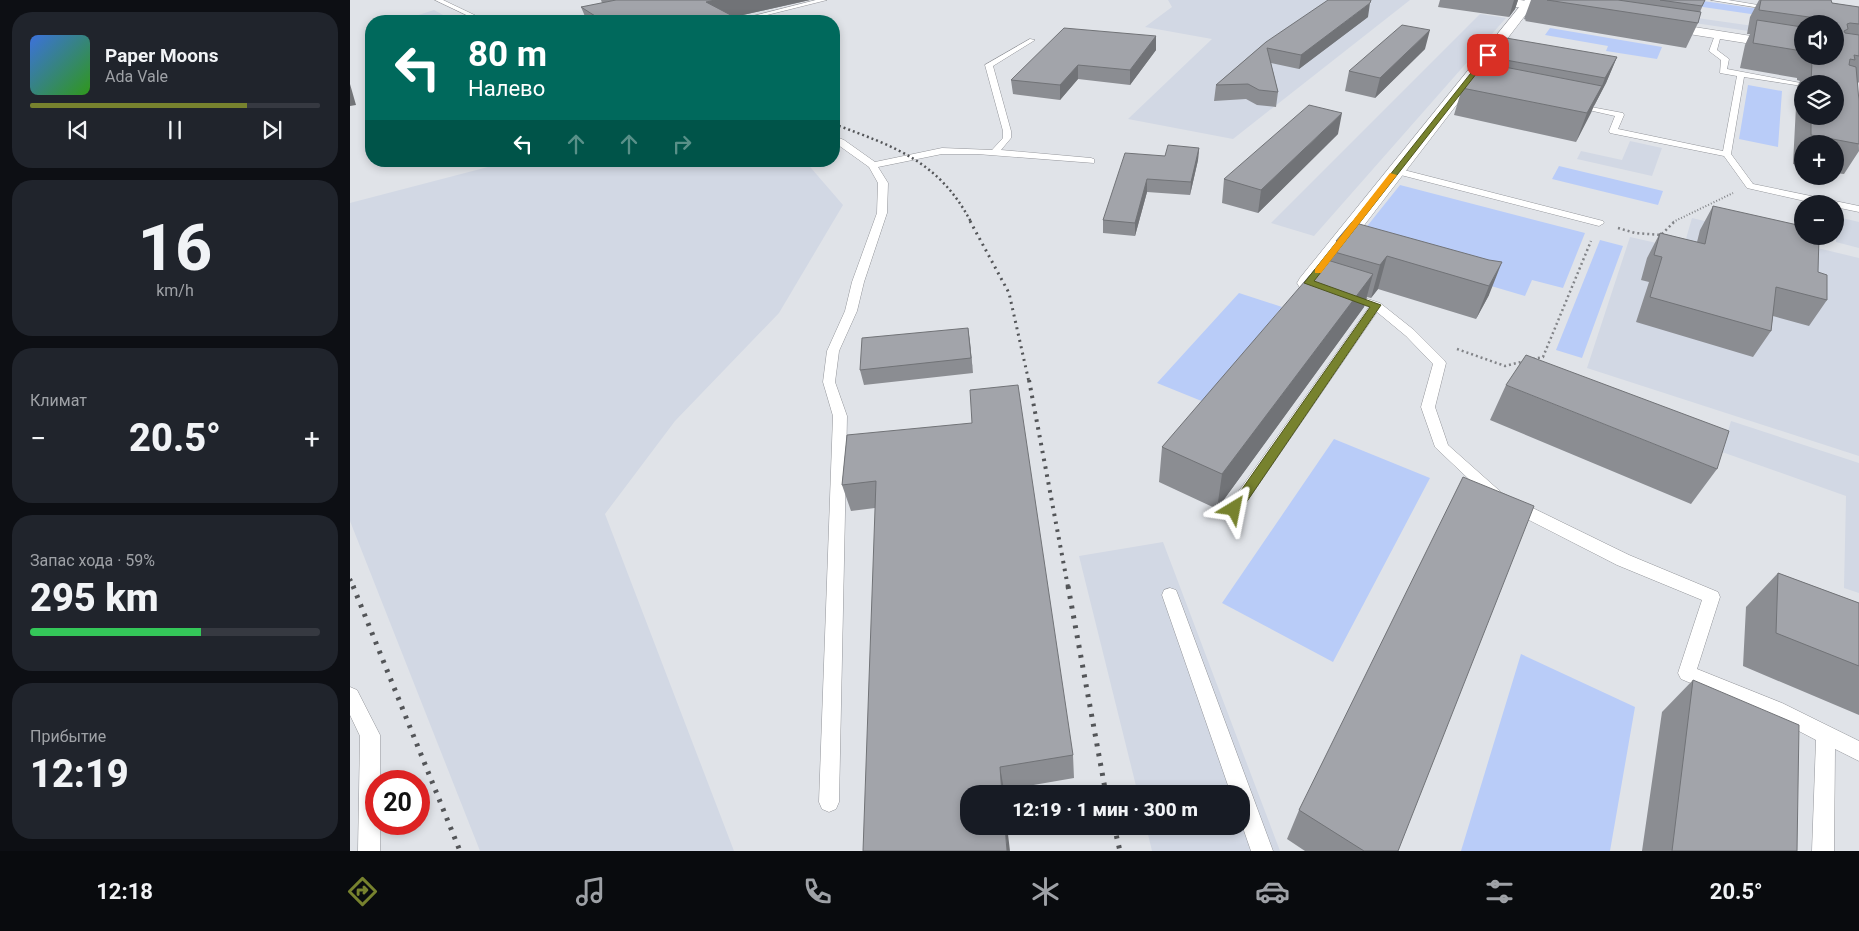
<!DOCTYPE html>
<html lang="ru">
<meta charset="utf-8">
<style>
:root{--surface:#171b24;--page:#20242c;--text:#f1f3f6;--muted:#9ea1a6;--line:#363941;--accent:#77822e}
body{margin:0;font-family:Roboto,sans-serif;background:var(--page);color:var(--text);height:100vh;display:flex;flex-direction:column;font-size:19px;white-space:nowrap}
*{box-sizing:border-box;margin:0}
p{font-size:16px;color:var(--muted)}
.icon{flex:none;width:28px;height:28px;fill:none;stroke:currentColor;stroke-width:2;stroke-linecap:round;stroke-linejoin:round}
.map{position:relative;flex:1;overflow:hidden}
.sheet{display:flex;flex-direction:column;gap:12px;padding:12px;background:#0d0f14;width:350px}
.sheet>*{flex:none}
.top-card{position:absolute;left:15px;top:15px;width:475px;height:152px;border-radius:20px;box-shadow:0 2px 8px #0003;background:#00695c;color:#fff;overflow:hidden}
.tools{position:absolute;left:1444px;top:15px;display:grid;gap:10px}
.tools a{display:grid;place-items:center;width:50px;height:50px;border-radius:50%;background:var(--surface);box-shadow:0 2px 8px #0003;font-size:25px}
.speed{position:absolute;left:15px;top:770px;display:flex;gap:10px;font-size:25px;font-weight:700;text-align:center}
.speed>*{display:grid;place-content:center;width:65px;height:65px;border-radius:50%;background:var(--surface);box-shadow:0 2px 8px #0003;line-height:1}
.speed .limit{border:8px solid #d22;background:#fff;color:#111}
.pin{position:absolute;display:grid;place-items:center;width:42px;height:42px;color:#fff;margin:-21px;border-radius:10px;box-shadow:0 2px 8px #0006}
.me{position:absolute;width:55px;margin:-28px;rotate:35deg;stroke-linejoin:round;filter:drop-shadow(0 0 4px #0008)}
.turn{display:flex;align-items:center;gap:18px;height:105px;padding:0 20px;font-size:22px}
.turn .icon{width:65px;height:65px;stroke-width:2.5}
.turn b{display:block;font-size:35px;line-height:42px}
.lanes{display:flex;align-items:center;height:48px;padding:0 20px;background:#0003;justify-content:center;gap:25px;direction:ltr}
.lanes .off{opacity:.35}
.big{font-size:38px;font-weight:800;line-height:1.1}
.sheet .tile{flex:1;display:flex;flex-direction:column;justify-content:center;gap:8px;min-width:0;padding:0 18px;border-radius:20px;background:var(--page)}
.sheet .dial{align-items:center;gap:0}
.dial b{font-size:65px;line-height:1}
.song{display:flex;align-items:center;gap:15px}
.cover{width:60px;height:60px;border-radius:8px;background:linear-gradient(135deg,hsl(220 70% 55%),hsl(110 70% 35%))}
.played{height:5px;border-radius:2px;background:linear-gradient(90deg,var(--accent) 75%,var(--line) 75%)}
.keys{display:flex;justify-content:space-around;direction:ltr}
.heat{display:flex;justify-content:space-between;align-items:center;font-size:28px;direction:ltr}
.charge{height:8px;border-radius:4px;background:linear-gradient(90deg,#34c759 59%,var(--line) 0)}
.trip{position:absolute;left:610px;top:785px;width:290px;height:50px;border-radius:20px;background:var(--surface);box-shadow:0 2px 8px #0003;font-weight:800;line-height:50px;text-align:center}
.dock{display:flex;height:80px;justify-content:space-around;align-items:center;background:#090b0e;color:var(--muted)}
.dock .icon{width:35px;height:35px}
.dock .selected{color:var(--accent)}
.dock b{font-size:22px;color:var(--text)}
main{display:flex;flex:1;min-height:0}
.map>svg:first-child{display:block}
.built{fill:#d2d8e4}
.green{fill:#b9ccf8}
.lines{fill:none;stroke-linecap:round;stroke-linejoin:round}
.service-casing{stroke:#93959a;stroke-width:1}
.minor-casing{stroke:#93959a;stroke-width:1}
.tertiary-casing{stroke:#93959a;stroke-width:1}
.path-far1{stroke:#828488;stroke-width:2;stroke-dasharray:1 2;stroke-linecap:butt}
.path{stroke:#828488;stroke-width:2.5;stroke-dasharray:2 3;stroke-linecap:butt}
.service{fill:#fff;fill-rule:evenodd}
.minor{fill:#fff;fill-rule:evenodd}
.tertiary{fill:#fff;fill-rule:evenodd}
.rail-far3{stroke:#535558;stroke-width:2.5;stroke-dasharray:2 3;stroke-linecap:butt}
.rail-far2{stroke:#535558;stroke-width:3;stroke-dasharray:2 4.5;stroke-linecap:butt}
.rail-far1{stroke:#535558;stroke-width:4;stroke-dasharray:2.5 5.5;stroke-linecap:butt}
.rail{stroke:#535558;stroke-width:5;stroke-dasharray:3 7;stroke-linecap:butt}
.wall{fill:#8b8d92;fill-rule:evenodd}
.shaded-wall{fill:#717377}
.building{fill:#a2a4aa;stroke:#717377}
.route{fill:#77822e;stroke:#4d541e}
.slow{fill:#f59e0b}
</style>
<main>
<section class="sheet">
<div class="tile">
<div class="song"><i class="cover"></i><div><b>Paper Moons</b><p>Ada Vale</p></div></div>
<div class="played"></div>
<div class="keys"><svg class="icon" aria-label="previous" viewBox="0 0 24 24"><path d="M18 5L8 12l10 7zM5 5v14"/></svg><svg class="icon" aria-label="pause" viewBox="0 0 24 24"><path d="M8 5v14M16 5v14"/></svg><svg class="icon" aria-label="next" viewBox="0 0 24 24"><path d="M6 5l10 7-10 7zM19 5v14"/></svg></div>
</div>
<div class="tile dial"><b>16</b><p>km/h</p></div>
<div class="tile"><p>Климат</p>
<div class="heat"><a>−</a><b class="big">20.5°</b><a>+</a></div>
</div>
<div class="tile"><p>Запас хода · 59%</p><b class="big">295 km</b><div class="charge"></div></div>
<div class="tile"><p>Прибытие</p><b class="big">12:19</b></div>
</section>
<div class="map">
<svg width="1509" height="851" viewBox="0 0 1509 851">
<rect width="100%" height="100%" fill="#e0e3e8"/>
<!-- built -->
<path class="built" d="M818 0H1060L883 139 778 119 862 39 795 27 822 7Z
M84 10 104 21 53 20Z
M1130 14 1156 18 964 236 921 223Z
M1340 17 1452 33V39L1338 22Z
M1280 141 1312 148 1302 176 1227 159 1231 151 1272 160Z
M161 161H455L493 205 429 313 325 421 255 514 384 851H130L0 521V203Z
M1488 217 1509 222V248L1486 242Z
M1342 218 1509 258V456L1237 368 1280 237 1333 249Z
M1381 421 1509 463V593L1494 588 1496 496 1372 452Z
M813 542 930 851H802L796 826H891V794H788L729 556Z"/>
<!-- green -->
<path class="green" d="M1305 0H1346L1508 23 1470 24Z
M1200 28 1312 47 1307 59 1256 51 1258 46 1195 35Z
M1398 85 1432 91 1428 147 1389 139Z
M1209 166 1313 191 1308 205 1202 179Z
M1050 185 1235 233 1213 288 1182 280 1175 296 1002 245Z
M1250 240 1273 246 1232 358 1206 350Z
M889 293 932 307 854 402 807 383Z
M984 439 1080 478 983 662 872 603Z
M1171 654 1285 707 1260 851H1111Z"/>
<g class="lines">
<defs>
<path id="service" d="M85 0H93L137 21H129Z
M466 0H477L393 21H383Z
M1361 0H1378L1426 8 1423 10Z
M1368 33 1371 35 1367 50 1379 59 1377 69 1456 84H1452V86L1394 77 1381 154 1403 184 1509 206V212L1485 207V204H1468L1397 188 1374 156 1260 133 1259 131 1265 116 1221 106 1225 104 1273 113 1274 115 1268 129 1373 151 1387 76 1370 73 1371 60 1359 51 1365 35Z
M680 39 685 40 643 66 661 131V138L651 150 741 158 744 159V163L627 154H592L528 167 538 183 537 213 514 282 507 311 489 351 485 382 497 416 489 802 486 809 479 812 472 809 469 802 483 416 473 382 477 351 495 311 502 282 527 213 528 183 519 167 484 142V136L494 140 525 162 592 148 642 150 653 138V131L635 65Z
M1046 168 1253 221 1254 223 1249 226 1043 173 1041 171Z
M999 293 1030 303 1064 330 1094 360 1096 363 1085 407 1098 445 1152 493 1279 555 1368 592 1370 597 1347 669 1432 703 1509 741V761L1485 749 1484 851H1462L1466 740 1418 715 1331 679 1328 673 1352 600 1267 565 1142 501 1085 447 1071 407 1083 364 1056 336 1027 312 889 513 884 515 879 513 876 509 879 505 1019 307 995 298 993 296Z
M820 588 826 590 828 595 923 851H901L891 822V794H881L812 595 814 590Z
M0 687 7 690 30 735V781H26V824H30V851H8L10 736 0 715Z"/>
<path id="minor" d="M1175 0H1187L966 288 958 290 950 288 947 283 950 278Z"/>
<path id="tertiary" d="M1141 0H1170L1216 7 1222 11 1216 15 1147 4Z
M1306 21 1452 44V52L1301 28 1299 25 1301 22Z"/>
</defs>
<!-- service casing -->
<use href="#service" class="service-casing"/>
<!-- minor casing -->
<use href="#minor" class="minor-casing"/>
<!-- tertiary casing -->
<use href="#tertiary" class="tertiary-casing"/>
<!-- path-far1 -->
<path class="path-far1" d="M1323 222 1383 193"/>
<!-- path -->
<path class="path" d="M1268 228 1285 233 1311 235 1325 221
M1107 349 1155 366 1175 361
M1183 359 1193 357 1241 241"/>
<!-- service -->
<use href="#service" class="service"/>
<!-- minor -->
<use href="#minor" class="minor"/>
<!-- tertiary -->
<use href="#tertiary" class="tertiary"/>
<!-- rail-far3 -->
<path class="rail-far3" d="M484 124C545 147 589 161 621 222"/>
<!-- rail-far2 -->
<path class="rail-far2" d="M620 221 659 293 679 382"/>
<!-- rail-far1 -->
<path class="rail-far1" d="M679 380 718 587
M0 579 4 587"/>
<!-- rail -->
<path class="rail" d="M3 586 110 851
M718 586 756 794
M764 826 770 851"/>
</g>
<!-- wall -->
<path class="wall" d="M251 0H460L384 17 392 21H237L231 7 252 3Z
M1090 0H1168L1165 9 1159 17 1088 7Z
M1181 0H1355L1350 12 1348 23 1336 48 1175 21 1176 20 1174 19Z
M1409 0H1481L1482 3 1509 7V82L1507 84 1509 151 1494 174 1485 173V144H1452V166L1443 164 1447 87 1450 81 1447 80V78L1390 68 1395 45 1400 34H1397L1400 17ZM1452 24H1485V56H1452ZM1452 84H1485V116H1452Z
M1018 17 949 69 921 63 928 92 926 107 907 105 896 99 864 101 866 85 916 42Z
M806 36V50L780 85 728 79 710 100 663 94 661 80Z
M1075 49 1025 98 995 91 999 71Z
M1139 57H1267L1256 83 1244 106V105L1226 142 1104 115 1112 88 1137 63Z
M988 134 908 213 872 203 874 179Z
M849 148 848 160 840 195 797 192 785 236 753 233V220L815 156Z
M1363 206 1468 272 1477 300 1459 326 1423 316 1421 331 1403 357 1286 322 1299 282 1291 280 1297 258 1310 233 1347 242 1350 230Z
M986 241 1139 260V295L1126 319 1028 289 1021 298 1017 297 1014 307 867 509 809 482 812 447 979 260 981 251 986 245Z
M618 328 623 373 514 385 510 370Z
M1156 385 1367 469 1341 504 1140 420Z
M497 435 723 755 724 778 654 790 525 508 501 511 492 485Z
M1428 573 1509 603V715L1393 666 1396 607Z
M1343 680 1447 851H1292L1312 712Z
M949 810 1048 851H955L937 839Z"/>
<!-- shaded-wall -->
<path class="shaded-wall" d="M365 0H460L366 21 356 2Z
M1164 0H1168L1165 9 1159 17Z
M1020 3 1018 17 949 69 951 55Z
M1080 30 1075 49 1025 98 1030 78Z
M806 36V50L780 85V70Z
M1267 57 1256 83 1244 106 1255 78Z
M728 65V79L710 100V85Z
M0 84 6 105 0 106Z
M1252 86 1241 113 1226 142 1237 113Z
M992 113 988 134 908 213 911 190Z
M849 148 848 160 840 195 841 182Z
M797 179V192L785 236V223Z
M1037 256 1028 289 1021 298 1030 265Z
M1152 262 1139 295 1126 319 1139 286Z
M1023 274 1014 307 867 509 872 474Z
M618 328 620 342 623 373 621 358Z
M650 767 654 790 655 794H652Z
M655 826H657L660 851H657Z"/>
<!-- building -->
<path class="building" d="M266 0H365L356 2 392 21H253L231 7Z
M978 0H1021L1020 3 951 55 917 48 928 92 909 90 898 84 866 85 916 42Z
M1197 0H1268L1351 12 1348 23Z
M1310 0H1355L1352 6Z
M1411 0H1481L1482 3 1509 7V24L1500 23 1497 24 1498 29 1494 31 1495 33 1509 35V56L1504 55 1505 60 1500 59 1499 65 1506 67 1509 101V144L1461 135V116H1485V84H1461L1462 61H1468L1472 59 1473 57 1470 56H1485V24H1468L1467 20 1466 18 1409 10Z
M1407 20 1452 27V51L1403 43Z
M1052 25 1080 30 1030 78 999 71Z
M714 28 806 36 780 70 728 65 710 85 661 80Z
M1156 38 1267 57 1255 78 1139 57Z
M1134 63 1252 86 1237 113 1112 88Z
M959 105 992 113 911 190 874 179Z
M818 145 849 148 841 182 797 179 785 223 753 220 775 153 815 156Z
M1363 206 1452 226V236H1469L1468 272 1477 275V300L1426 287 1421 331 1300 297 1312 257 1304 255 1310 233 1355 244Z
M1002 222 1139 260 1152 262 1139 286 1037 256 1030 265 981 251 988 242 986 241Z
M974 259 1023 274 872 474 812 447Z
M618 328 621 358 510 370 512 338Z
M1176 355 1379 431 1367 469 1156 385Z
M668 385 723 755 650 767 652 794H619V826H655L657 851H513L526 481 492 485 497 435 622 423 620 390Z
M1113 477 1184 506 1048 851H1014L949 810Z
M1428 573 1509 603V666L1426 633Z
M1343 680 1449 725 1447 851H1322Z"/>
<!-- route -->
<path class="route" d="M1136 54 1141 55 964 281 1031 305 889 513H880L878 509 880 506 1020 307 954 283Z"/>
<!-- slow -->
<path class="slow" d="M1040 173 1047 175 971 273H965V269Z"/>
</svg>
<div class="tools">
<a><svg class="icon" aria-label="sound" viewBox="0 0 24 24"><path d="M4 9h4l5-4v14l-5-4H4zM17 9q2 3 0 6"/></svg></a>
<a><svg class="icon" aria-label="layers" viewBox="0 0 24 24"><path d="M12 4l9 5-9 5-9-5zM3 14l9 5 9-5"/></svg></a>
<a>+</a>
<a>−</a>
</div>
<div class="speed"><div class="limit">20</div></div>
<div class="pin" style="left:1138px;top:55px;background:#d93025"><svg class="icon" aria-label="arrive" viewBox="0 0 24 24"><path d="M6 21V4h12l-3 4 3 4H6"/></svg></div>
<svg class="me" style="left:884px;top:509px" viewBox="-20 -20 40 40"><path d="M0-17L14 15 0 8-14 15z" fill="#77822e" stroke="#fff" stroke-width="4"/></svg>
<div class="trip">12:19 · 1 мин · 300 m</div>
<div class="top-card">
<div class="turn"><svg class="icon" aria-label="left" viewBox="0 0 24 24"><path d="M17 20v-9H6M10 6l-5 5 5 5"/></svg><div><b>80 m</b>Налево</div></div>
<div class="lanes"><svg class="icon" aria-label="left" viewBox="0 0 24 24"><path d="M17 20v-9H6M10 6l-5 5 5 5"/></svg><svg class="icon off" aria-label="ahead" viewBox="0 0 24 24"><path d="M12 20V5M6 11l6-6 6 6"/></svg><svg class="icon off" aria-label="ahead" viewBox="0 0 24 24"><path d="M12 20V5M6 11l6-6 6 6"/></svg><svg class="icon off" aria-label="right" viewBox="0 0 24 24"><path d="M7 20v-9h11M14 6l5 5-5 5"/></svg></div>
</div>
</div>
</main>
<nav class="dock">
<b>12:18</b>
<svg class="icon selected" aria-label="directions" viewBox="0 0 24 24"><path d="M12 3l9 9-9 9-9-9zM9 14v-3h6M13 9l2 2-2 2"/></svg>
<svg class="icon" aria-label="music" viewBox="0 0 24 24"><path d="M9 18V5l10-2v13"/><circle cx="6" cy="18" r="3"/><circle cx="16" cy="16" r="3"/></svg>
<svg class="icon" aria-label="phone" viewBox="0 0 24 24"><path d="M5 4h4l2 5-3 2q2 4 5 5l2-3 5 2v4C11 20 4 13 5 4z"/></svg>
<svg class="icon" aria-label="climate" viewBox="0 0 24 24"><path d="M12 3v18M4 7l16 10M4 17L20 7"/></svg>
<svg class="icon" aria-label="car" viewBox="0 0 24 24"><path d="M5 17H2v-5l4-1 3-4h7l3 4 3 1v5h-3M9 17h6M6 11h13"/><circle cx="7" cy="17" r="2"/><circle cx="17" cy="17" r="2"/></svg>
<svg class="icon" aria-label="filters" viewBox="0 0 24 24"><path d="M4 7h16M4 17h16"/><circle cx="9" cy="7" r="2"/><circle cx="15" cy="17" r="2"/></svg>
<b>20.5°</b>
</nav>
